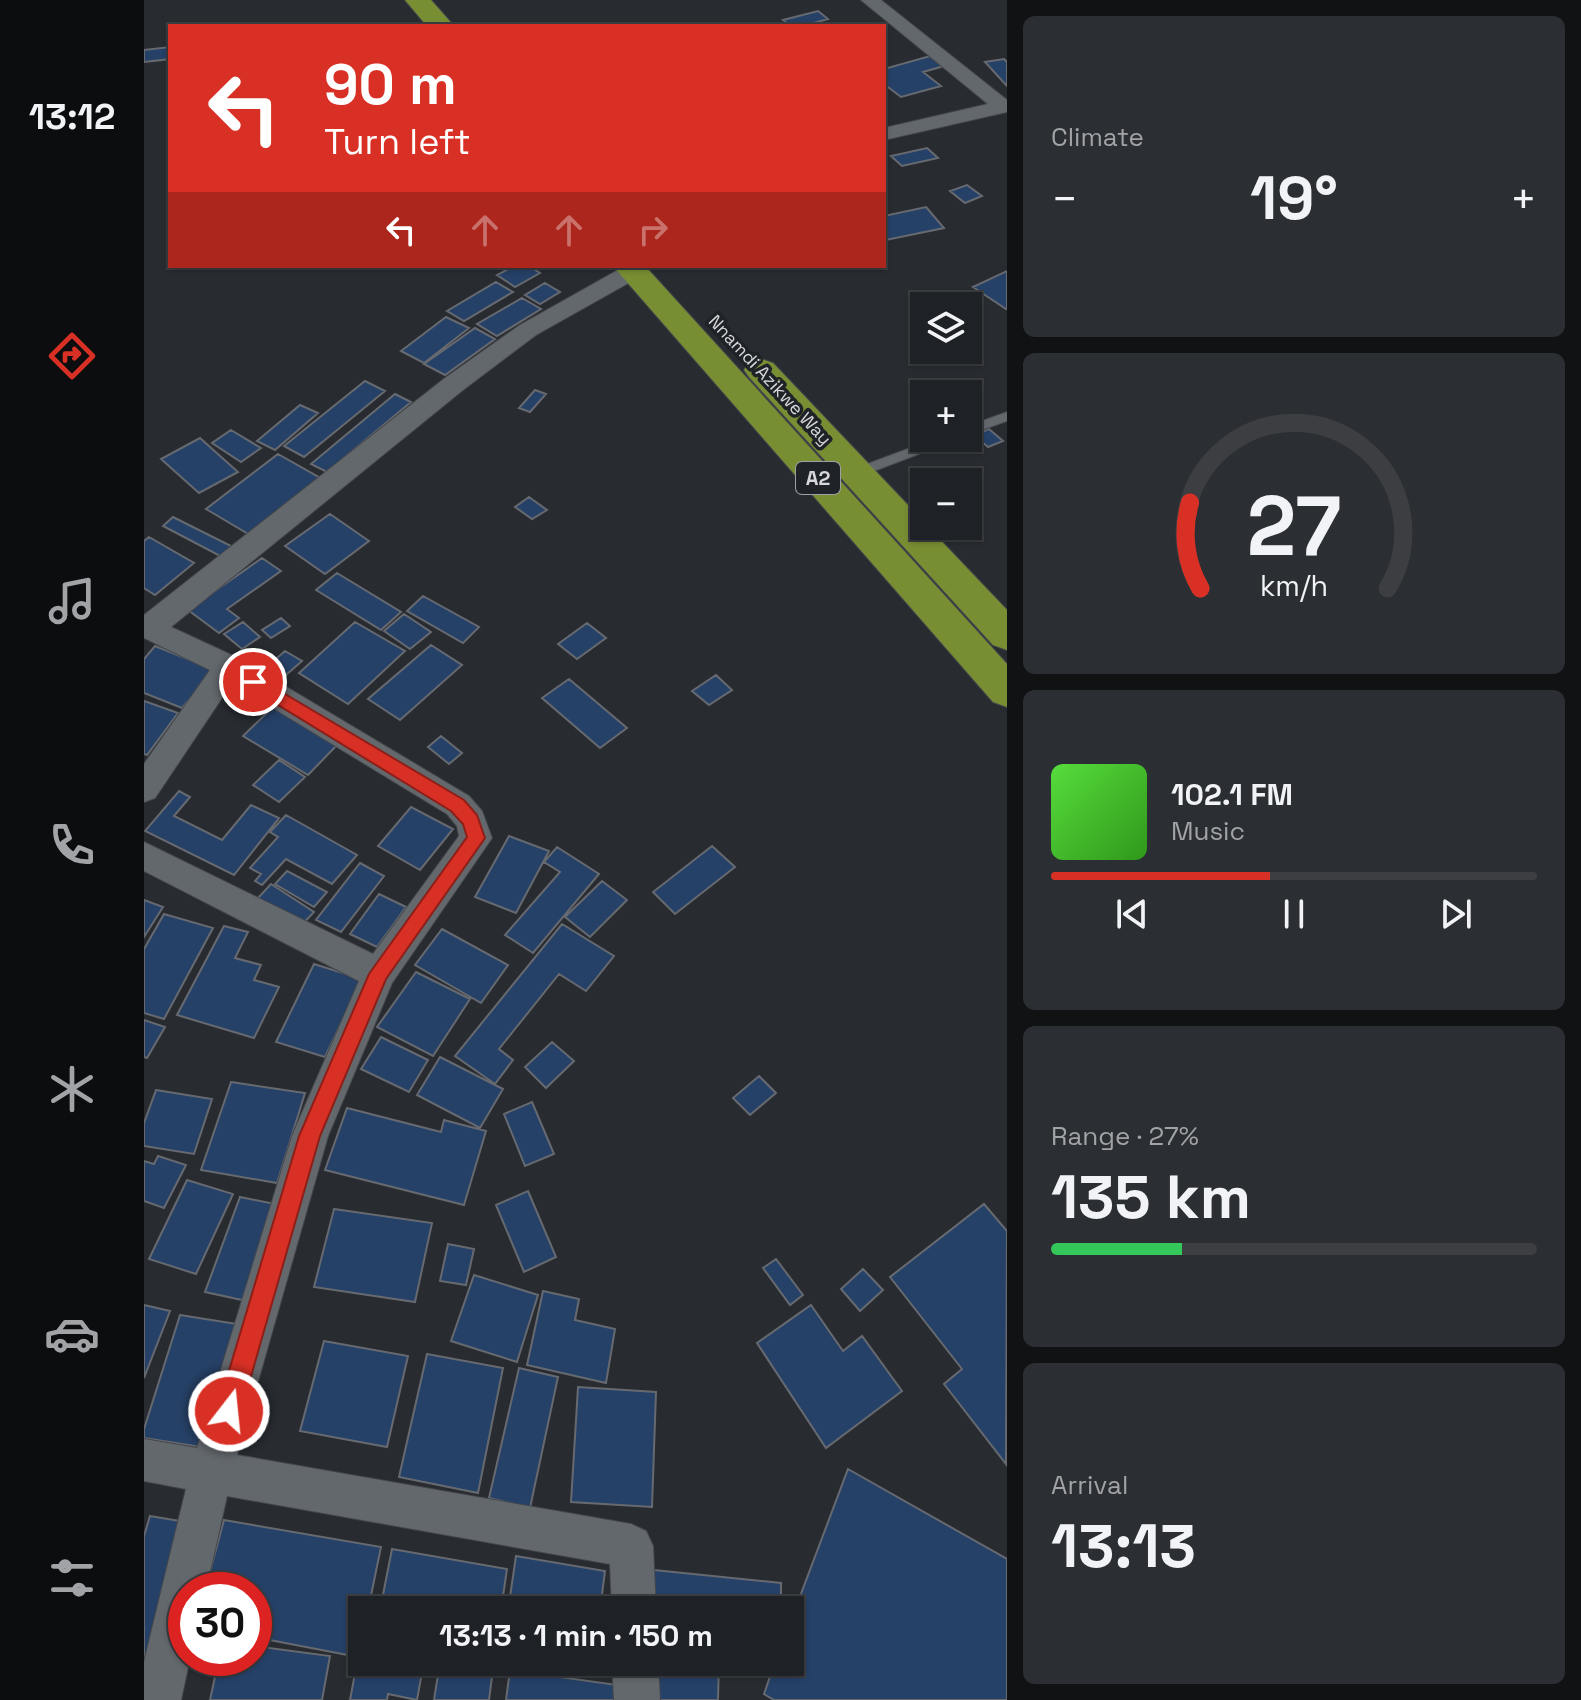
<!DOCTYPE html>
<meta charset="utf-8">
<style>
:root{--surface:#1e2125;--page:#2b2e32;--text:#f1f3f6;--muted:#a1a3a7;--line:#3c3e42;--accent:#d93025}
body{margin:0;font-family:"Space Grotesk",sans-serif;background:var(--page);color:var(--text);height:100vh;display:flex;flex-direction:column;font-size:30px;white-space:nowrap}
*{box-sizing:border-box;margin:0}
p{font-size:26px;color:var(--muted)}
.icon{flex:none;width:44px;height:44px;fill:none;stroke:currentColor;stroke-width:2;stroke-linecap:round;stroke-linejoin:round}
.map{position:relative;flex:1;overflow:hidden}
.details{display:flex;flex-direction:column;gap:16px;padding:16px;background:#101214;width:574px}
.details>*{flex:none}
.hud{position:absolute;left:24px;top:24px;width:718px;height:244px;border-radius:0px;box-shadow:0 2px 6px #0004,0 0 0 2px var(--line);background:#d93025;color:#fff;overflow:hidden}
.controls{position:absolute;left:766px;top:292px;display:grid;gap:16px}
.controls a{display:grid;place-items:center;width:72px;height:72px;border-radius:0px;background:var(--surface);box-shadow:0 2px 6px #0004,0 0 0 2px var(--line);font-size:40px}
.speed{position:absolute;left:24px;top:1572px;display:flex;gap:16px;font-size:40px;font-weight:700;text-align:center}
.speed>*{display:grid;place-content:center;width:104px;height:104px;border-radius:50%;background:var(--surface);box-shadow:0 2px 6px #0004,0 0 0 2px var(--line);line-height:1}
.speed .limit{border:12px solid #d22;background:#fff;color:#111}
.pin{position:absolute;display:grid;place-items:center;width:68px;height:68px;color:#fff;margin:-34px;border:4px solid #fff;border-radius:50%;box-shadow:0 2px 8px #0007}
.me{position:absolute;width:88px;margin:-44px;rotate:16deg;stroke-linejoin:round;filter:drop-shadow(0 0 6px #0008)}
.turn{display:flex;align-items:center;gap:28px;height:168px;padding:0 24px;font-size:36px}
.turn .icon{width:104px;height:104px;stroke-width:2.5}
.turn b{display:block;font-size:56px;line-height:68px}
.lanes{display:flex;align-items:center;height:76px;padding:0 24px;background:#0003;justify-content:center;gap:40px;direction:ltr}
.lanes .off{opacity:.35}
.big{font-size:60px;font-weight:700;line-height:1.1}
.details .widget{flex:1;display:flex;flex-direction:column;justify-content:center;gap:12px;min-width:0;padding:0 28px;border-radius:12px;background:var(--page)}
.details .dial{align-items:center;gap:0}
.dial svg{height:208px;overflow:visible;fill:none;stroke:var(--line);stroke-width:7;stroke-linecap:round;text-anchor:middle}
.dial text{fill:var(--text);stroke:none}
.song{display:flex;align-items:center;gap:24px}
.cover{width:96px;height:96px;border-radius:12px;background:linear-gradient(135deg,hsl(110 70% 55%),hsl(110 70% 35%))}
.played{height:8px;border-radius:4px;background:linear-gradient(90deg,var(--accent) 45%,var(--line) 45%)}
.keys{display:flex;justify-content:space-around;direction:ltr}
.heat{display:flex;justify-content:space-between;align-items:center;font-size:44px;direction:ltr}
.charge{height:12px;border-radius:6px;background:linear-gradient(90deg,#34c759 27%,var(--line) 0)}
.trip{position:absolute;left:204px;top:1596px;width:456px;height:80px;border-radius:0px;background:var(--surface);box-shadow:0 2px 6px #0004,0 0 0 2px var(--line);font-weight:700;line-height:80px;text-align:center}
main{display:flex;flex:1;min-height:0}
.menu{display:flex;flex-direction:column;width:144px;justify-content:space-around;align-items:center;background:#0c0d0f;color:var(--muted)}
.menu .icon{width:56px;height:56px}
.menu .current{color:var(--accent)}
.menu b{font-size:36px;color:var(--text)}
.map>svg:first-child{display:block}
.building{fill:#264167;stroke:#666a70;stroke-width:2}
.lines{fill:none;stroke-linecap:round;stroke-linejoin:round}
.lane-casing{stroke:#44474b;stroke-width:2}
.street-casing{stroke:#44474b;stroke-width:2}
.highway-casing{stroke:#44474b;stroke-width:2}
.lane{fill:#63686d;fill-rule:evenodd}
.street{fill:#63686d;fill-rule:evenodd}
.highway{fill:#788e33;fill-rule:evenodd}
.route{fill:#d93025;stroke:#8d1f18;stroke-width:2}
.labels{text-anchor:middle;stroke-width:7;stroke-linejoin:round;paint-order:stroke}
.far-street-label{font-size:18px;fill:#d5d7da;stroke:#1f2227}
.shield{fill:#1f2227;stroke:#9ea1a4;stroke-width:2}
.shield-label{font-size:20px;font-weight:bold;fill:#d5d7da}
</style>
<main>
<nav class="menu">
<b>13:12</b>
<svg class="icon current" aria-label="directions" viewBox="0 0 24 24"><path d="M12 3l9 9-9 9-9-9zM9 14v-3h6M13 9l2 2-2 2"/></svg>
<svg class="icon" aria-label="music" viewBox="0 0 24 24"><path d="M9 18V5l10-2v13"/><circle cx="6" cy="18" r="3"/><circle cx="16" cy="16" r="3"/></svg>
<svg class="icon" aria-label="phone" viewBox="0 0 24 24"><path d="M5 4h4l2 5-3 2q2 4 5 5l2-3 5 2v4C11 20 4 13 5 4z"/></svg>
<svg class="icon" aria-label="climate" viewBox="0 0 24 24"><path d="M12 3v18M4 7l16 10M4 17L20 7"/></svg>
<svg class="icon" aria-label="car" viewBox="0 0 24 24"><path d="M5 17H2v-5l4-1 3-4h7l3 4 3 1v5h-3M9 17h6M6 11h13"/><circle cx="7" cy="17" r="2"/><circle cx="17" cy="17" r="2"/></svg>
<svg class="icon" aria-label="filters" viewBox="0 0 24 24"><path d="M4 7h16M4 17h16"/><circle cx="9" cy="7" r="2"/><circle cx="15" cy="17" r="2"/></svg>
</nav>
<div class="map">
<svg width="863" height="1700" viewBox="0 0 863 1700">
<rect width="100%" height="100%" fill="#282c31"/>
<!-- building -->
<path class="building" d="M674 11 684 19 659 26H647L639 20Z
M26 47V59L0 62V50Z
M786 56 800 66 779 72 797 86 757 97 740 84V69Z
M860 59 863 62V86L841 62Z
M783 148 794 158 758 166 747 156Z
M823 185 838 196 821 203 806 191Z
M782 207 800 228 742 240 740 238V216Z
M370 266H385L396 273 371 287 353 275Z
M863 271V309H862L829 287Z
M352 282 369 292 320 321 303 311Z
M401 283 416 292 396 304 381 295Z
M378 298 397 309 353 336 333 324Z
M302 317 325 328 280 363 257 351Z
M331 328 351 339 301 375 280 364Z
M221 381 241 391 160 457 140 446Z
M391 390 402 394 386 412 375 408Z
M251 394 267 402 183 472 167 464Z
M156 405 174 413 131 450 113 441Z
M845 429 859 441 844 447 830 435Z
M87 430 117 448 97 462 68 443Z
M56 438 94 472 55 493 17 459Z
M134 454 178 479 106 535 62 509Z
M385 497 403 510 388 519 371 507Z
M186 514 225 541 181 574 141 546Z
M29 517 91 548 80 558 19 526Z
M5 537 50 563 11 595 0 588V541Z
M118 558 137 571 83 609 95 618 75 633 44 610Z
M193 573 257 612 237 630 172 590Z
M279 596 335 627 319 643 263 611Z
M260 614 287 632 266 649 240 631Z
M137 618 146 626 127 638 118 630Z
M99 622 116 637 98 649 80 634Z
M211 622 261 651 204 704 155 673Z
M443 623 462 638 433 659 414 644Z
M287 645 318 665 256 720 224 699Z
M11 646 71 670 38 708 0 693V659Z
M141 651 158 661 142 675 125 665Z
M572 675 588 690 565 705 548 691Z
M425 679 483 728 456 748 398 698Z
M0 701 34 713 3 755 0 754Z
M130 706 194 744 164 775 99 736Z
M297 736 318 753 305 764 284 747Z
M135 760 161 777 135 802 109 785Z
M35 791 46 797 30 816 78 840 107 805 135 818 90 875 1 831Z
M267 807 309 829 276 870 234 846Z
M142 815 213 855 188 884 142 859 118 885 111 881 117 874 106 868 134 837 126 832Z
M365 836 405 851 372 913 331 897Z
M568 846 591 867 531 914 509 892Z
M413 847 455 874 389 953 361 935 416 872 400 862Z
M216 863 240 876 197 932 172 920Z
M143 871 183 892 170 907 131 884Z
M458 881 483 900 446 937 421 917Z
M127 884 170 912 156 927 113 899Z
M235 894 262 907 233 947 206 934Z
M0 900 19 907 0 937Z
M20 914 69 928 20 1019 0 1013V949Z
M418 924 470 956 442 991 415 974 355 1049 369 1060 351 1084 311 1056Z
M80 926 104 932 91 958 117 965 110 980 135 987 110 1038 33 1015Z
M298 929 364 965 337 1003 271 965Z
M170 964 218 979 181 1057 132 1042Z
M272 972 326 999 289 1056 233 1027Z
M0 1020 21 1027 3 1058 0 1057Z
M237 1037 284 1060 265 1092 217 1069Z
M408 1042 430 1061 402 1088 381 1067Z
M296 1057 359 1089 336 1128 273 1095Z
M615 1076 632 1093 606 1115 589 1098Z
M87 1082 161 1093 133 1183 57 1170Z
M12 1090 68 1099 50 1154 0 1146V1123Z
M388 1102 410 1154 381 1166 360 1114Z
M203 1108 297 1132 300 1120 342 1131 320 1205 181 1170Z
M14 1156 42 1165 20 1208 0 1201V1161L10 1164Z
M43 1180 89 1194 52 1274 5 1259Z
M384 1191 412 1257 380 1272 352 1205Z
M96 1197 131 1204 98 1300 61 1292Z
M840 1204 863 1231 862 1464 800 1384 818 1369 746 1277Z
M190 1209 288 1223 271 1302 170 1287Z
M304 1244 330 1249 322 1285 296 1281Z
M632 1259 659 1295 646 1305 619 1268Z
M719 1269 739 1290 716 1311 697 1289Z
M330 1275 394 1295 373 1362 307 1341Z
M399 1291 435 1299 431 1320 471 1329 462 1383 383 1365Z
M0 1305 26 1311 0 1378Z
M667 1305 699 1351 718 1336 758 1391 682 1448 613 1343Z
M36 1315 93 1324 57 1447 0 1438V1429Z
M180 1341 264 1356 243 1447 156 1431Z
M283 1354 359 1368 334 1493 255 1477Z
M375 1368 414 1377 386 1508 345 1498Z
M434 1387 512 1392 508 1507 427 1502Z
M704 1469 863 1559V1700H630L620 1694 631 1662H646V1623Z
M6 1516 42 1522 0 1678V1536Z
M80 1520 237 1547 224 1610H218L214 1657 110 1637V1590H61Z
M248 1549 363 1569 357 1610H236Z
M372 1556 461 1571 456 1610H364Z
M510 1570 637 1583V1610H508Z
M110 1646 186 1656 178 1700H66L75 1658H110Z
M214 1657H218V1662L279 1667 273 1700 244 1694 243 1700H206Z
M296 1662 349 1669 345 1700H290Z
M395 1662H451L449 1671Z
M505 1662H575L574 1700H503Z
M366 1670 473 1685 472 1700H362Z"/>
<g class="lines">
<defs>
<path id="lane" d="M863 412V421L824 435V426Z
M793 438H811L809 441 717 476H707L706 473 707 470Z"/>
<path id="street" d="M717 0H737L863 100V112L740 140V128L844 104Z
M481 266H496L500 271 497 276 392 335 319 390 27 627 94 658 325 796 338 811 348 838 248 983 184 1136 93 1455 487 1524 502 1531 509 1546 512 1610H468L466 1564 83 1496 62 1590H42V1658H46L37 1700H0V1662L42 1489 0 1481V1439L53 1448 148 1136 215 981 0 871V842L229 954 315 836 313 826 303 814 88 683 11 798 0 802V764L66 670 0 638V615L301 378 376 325Z
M468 1662H514L516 1700H470Z"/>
<path id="highway" d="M261 0H287L310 26H283Z
M469 266H501L863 664V707L849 702Z
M617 359 629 363 780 522V526H783L863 610V650L849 645 605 377 600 370 605 363Z"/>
</defs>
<!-- lane casing -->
<use href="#lane" class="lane-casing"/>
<!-- street casing -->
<use href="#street" class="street-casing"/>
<!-- highway casing -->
<use href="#highway" class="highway-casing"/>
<!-- lane -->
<use href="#lane" class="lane"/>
<!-- street -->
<use href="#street" class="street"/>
<!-- highway -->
<use href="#highway" class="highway"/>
</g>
<!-- route -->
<path class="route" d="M109 675 320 800 333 815 341 838 242 979 176 1136 97 1411 93 1419 85 1423 76 1419 73 1411 155 1136 225 974 323 837 319 824 307 811 103 686 101 682Z"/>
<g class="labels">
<!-- far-street labels -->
<g class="far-street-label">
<text transform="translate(626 380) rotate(47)" y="6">Nnamdi Azikwe Way</text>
</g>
<!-- shield labels -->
<rect class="shield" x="652" y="462" width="44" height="32" rx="6"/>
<g class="shield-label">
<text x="674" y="485">A2</text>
</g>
</g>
</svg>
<div class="controls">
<a><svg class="icon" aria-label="layers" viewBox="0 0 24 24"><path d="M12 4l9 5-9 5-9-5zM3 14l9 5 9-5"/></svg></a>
<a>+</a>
<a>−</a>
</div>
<div class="speed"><div class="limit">30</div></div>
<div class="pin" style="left:109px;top:682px;background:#d93025"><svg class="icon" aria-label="arrive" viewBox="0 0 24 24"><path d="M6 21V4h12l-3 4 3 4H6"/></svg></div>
<svg class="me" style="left:85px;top:1411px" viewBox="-20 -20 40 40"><circle r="17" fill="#d93025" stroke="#fff" stroke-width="3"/><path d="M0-11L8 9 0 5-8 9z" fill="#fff"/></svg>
<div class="trip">13:13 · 1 min · 150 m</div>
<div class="hud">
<div class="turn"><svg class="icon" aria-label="left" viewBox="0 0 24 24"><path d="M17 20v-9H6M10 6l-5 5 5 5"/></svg><div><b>90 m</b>Turn left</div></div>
<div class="lanes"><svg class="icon" aria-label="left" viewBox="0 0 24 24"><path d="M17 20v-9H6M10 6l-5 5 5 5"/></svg><svg class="icon off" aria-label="ahead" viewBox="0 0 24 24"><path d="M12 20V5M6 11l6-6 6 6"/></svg><svg class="icon off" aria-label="ahead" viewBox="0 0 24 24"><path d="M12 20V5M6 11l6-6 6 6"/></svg><svg class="icon off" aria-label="right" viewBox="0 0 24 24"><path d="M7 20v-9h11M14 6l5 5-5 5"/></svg></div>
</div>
</div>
<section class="details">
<div class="widget"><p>Climate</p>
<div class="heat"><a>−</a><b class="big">19°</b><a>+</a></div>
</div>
<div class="widget dial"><svg viewBox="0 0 100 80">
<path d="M14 69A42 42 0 1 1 86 69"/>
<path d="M14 69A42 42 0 0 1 10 36" stroke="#d93025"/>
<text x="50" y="56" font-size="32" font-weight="700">27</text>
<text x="50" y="72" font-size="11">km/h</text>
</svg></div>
<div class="widget">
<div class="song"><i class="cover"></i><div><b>102.1 FM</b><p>Music</p></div></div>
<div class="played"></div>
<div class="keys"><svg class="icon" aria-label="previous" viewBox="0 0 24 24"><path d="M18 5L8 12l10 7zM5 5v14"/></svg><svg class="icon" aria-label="pause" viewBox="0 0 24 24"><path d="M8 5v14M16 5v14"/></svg><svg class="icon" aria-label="next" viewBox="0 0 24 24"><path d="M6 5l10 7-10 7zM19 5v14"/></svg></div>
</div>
<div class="widget"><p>Range · 27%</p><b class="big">135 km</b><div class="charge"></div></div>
<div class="widget"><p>Arrival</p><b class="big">13:13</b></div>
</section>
</main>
